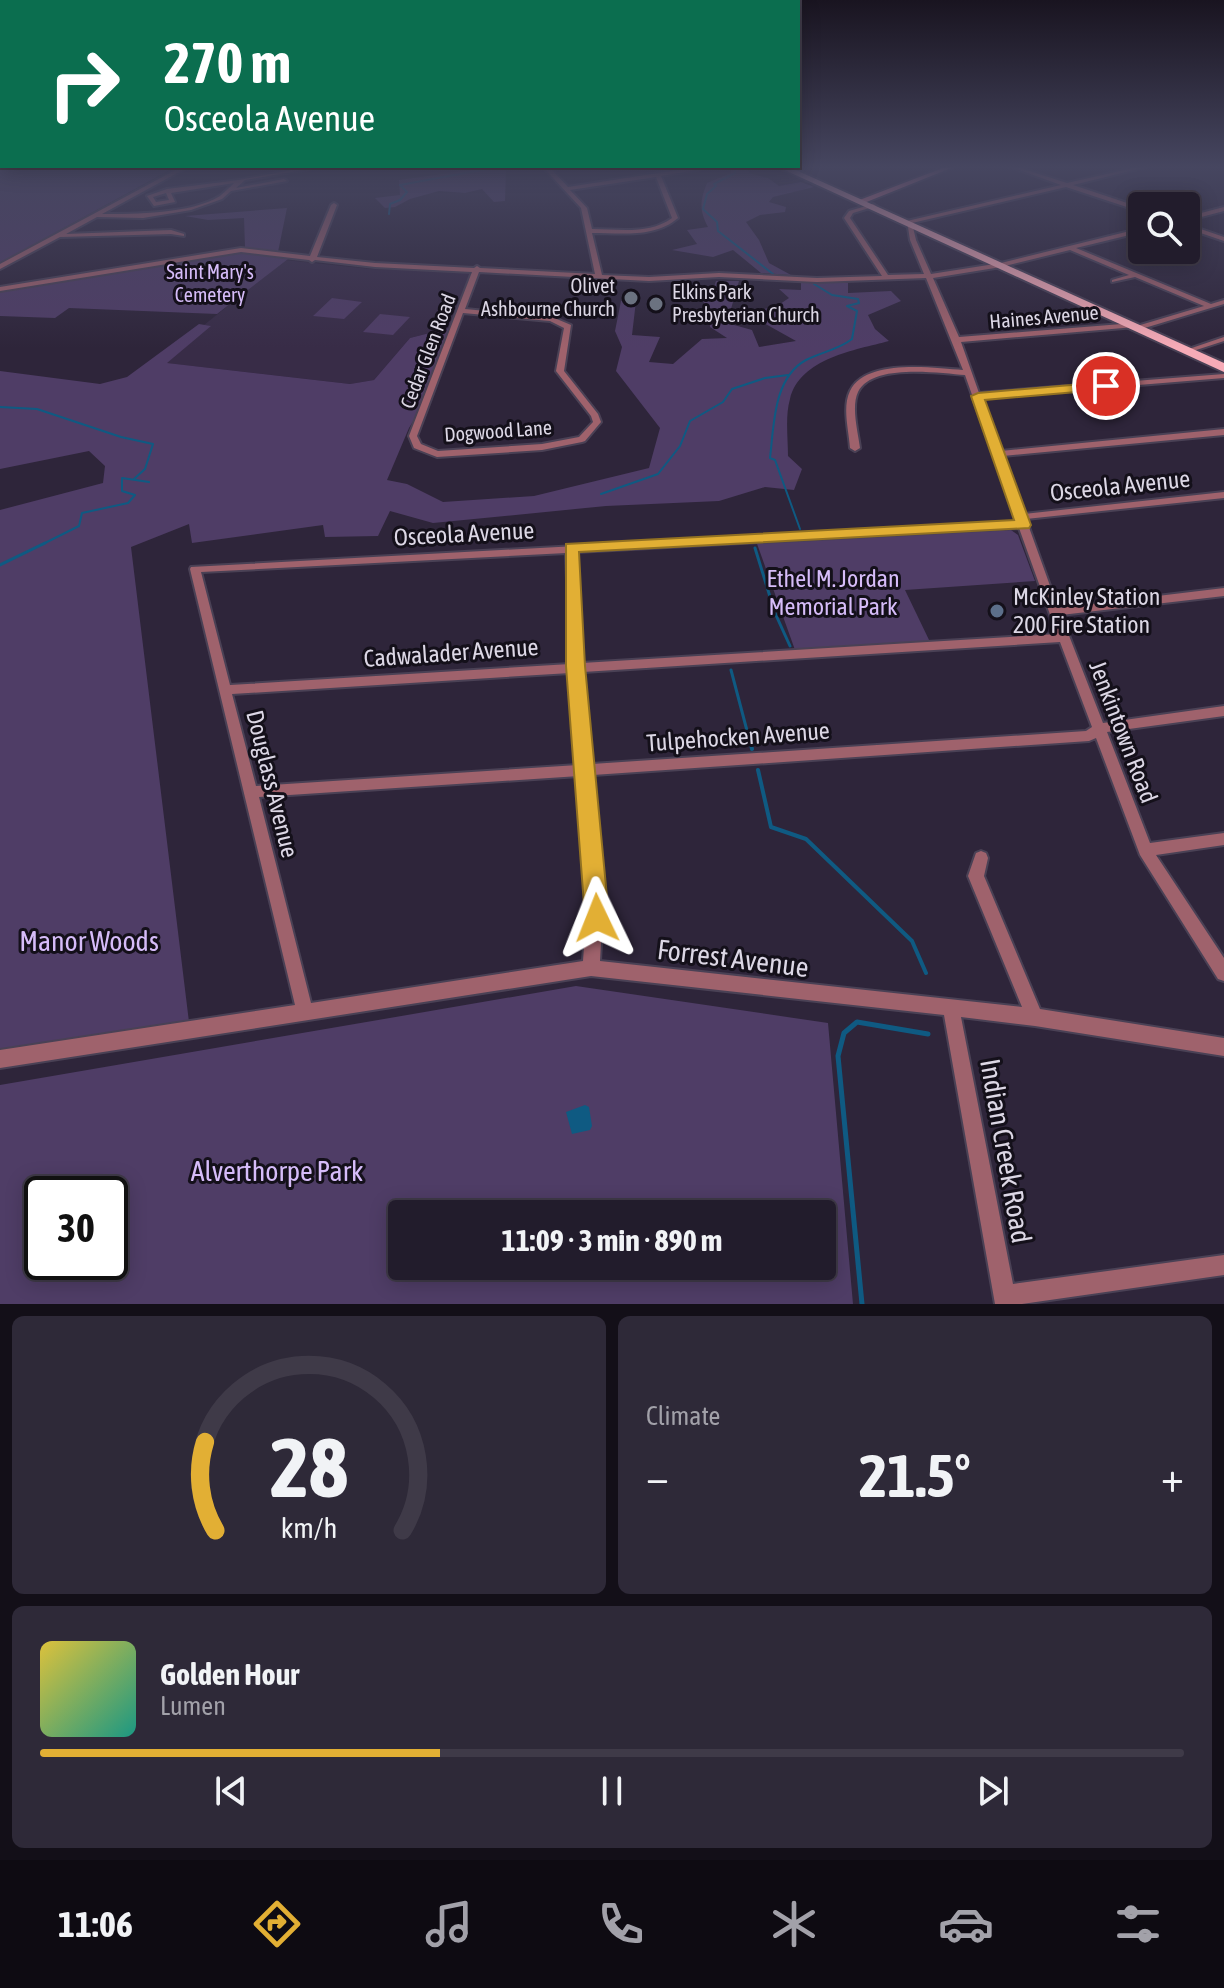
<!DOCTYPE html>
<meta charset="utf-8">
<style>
:root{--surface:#221c2c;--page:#2e2938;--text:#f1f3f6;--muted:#a2a1a9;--line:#3f3a48;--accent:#e2af34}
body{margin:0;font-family:"Asap Condensed",sans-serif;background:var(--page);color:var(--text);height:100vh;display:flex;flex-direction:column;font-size:30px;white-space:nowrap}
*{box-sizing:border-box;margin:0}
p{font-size:26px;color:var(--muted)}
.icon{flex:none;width:44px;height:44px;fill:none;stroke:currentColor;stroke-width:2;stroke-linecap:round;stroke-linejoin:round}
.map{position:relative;height:1304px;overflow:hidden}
.panel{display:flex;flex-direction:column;gap:12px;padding:12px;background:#130f18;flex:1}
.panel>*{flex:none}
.top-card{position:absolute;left:0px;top:0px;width:800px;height:168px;box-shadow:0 4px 20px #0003,0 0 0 2px var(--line);background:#0b6e4f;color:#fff;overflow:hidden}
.fabs{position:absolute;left:1128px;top:192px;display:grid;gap:16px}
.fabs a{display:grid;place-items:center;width:72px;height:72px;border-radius:8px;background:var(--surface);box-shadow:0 4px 20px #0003,0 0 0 2px var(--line);font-size:40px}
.speed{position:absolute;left:24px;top:1176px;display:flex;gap:16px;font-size:40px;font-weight:700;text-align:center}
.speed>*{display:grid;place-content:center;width:104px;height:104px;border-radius:50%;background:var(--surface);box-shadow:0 4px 20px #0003,0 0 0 2px var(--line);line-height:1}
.speed .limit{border:4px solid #111;border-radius:12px;background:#fff;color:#111}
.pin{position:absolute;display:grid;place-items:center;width:68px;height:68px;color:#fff;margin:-34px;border:4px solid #fff;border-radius:50%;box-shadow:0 2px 8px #0007}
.me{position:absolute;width:88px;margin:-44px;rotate:358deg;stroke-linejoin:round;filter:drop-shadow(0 0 6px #0008)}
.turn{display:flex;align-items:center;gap:28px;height:168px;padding:0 32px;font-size:36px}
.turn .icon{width:104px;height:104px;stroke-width:2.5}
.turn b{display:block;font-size:56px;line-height:68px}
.big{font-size:60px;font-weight:700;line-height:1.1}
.panel .widget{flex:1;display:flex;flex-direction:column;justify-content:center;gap:12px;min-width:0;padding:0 28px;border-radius:12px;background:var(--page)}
.panel .dial{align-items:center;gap:0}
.dial svg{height:208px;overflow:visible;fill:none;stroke:var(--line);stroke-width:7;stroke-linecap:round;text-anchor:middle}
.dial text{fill:var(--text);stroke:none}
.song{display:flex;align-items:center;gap:24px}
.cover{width:96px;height:96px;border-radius:12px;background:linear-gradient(135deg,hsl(50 70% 55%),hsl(170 70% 35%))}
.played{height:8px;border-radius:4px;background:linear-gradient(90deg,var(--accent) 35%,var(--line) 35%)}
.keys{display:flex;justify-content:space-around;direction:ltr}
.heat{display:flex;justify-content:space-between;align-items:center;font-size:44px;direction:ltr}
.panel .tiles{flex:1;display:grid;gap:12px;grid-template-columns:1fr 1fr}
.widget:last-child{grid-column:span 2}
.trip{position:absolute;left:388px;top:1200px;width:448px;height:80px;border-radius:8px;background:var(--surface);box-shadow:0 4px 20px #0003,0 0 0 2px var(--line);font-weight:700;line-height:80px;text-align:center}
.tabs{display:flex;height:128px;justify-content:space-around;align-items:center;background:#0e0b12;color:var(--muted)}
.tabs .icon{width:56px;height:56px}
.tabs .current{color:var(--accent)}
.tabs b{font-size:36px;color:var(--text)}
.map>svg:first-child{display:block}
.built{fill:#382c47}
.green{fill:#4f3d66;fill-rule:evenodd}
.water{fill:#0f5a82}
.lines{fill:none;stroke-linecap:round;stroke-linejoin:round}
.stream-far3{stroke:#0f5a82;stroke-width:2}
.stream-far2{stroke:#0f5a82;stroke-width:3}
.stream-far1{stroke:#0f5a82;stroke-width:4}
.stream{stroke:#0f5a82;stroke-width:5}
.street-casing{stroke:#4a4155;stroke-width:4}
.secondary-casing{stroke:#4a4155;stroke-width:4}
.primary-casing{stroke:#4a4155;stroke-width:4}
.street{fill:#9f626c;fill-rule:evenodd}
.secondary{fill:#e18092;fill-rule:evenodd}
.primary{fill:#f7abb7;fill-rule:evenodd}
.route{fill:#e2af34;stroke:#937222;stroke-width:2}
.worship-dot{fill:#6b7280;stroke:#14101a;stroke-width:3}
.service-dot{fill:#5c6f8a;stroke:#14101a;stroke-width:3}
.labels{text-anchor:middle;stroke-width:6;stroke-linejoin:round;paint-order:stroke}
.far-park-label{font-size:20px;fill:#d6bcf9;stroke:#14101a}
.far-poi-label{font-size:20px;fill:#dcd7e5;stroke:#14101a;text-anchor:end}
.far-street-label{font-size:20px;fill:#dcd7e5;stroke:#14101a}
.street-label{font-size:24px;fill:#dcd7e5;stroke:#14101a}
.park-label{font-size:24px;fill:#d6bcf9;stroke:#14101a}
.poi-label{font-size:24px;fill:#dcd7e5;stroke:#14101a;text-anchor:start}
.near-park-label{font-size:28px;fill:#d6bcf9;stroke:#14101a}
.near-street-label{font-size:28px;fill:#dcd7e5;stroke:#14101a}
</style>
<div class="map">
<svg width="1224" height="1304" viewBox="0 0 1224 1304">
<rect width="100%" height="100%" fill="#2e253a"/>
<!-- built -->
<path class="built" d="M285 260 371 269 476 272 457 326 410 338 374 380 350 384 166 363 210 326 204 325Z"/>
<!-- green -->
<path class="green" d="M0 166H177L0 263Z
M499 166H530L506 169 505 201 494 202 482 189 465 193 439 191 410 199 395 207 385 208 375 198 400 195 399 180Z
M730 166H763L748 169 749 173 768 178 779 186 801 182 814 187 773 197 769 202 786 207 785 212 760 215 746 222 759 240 769 263 791 275 761 273 733 250 713 257 672 250 697 244 687 230 708 227C699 210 700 201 707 183L731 173Z
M287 208 278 252 245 247 244 218 208 220 185 216Z
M239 252 288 259 217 314 69 308 55 318 0 316V291Z
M716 281H739L727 323 752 330 759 347 796 341 746 313 777 306 789 298 779 289 801 290V283H848V293L891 291 901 301 868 315 875 329 889 341C856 350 800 358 790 399 785 416 788 438 788 456L802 469 794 490 765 487 719 501 606 506 433 523 390 511 378 536 325 537 323 525 192 543 189 524 131 547 189 1022 0 1051V510L103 483 105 466 89 451 0 469V371L100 384 127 377 199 324 211 326 167 363 350 384 374 380 410 338 457 326 429 396 409 428 387 480 407 484 443 502 534 496 649 468 660 428 616 371 622 347 615 331 621 301H636L632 335 660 337 649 362 673 364 702 339 727 338 710 327 709 310 700 297 711 295Z
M332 298 362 302 344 319 313 316Z
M380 314 410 317 393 335 363 332Z
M1011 530 1018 535 1035 581 905 590 930 642 795 650 756 541Z
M576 986 828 1023 853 1304H0V1085ZM42 1194H110V1262H42ZM402 1214H822V1266H402Z"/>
<!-- water -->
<path class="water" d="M585 1105 589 1107 592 1126 590 1130 572 1134 566 1112Z"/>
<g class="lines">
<!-- stream-far3 -->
<path class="stream-far3" d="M735 166V173L714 184 716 186 707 194 703 209 717 222 718 231 773 274
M389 214 390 204 400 200 407 192 400 185 503 166
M0 407 37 409 121 437 153 444 145 469 134 479
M601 494 658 474 680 446 690 421 723 402 732 389 765 378 788 375
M800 529 775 460 770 458C774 426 773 378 806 360 821 352 838 350 852 339L857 311 847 306 859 303 858 299 832 295 814 284
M41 545 79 526 82 513 128 503 135 495 122 491V478L149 482"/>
<!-- stream-far2 -->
<path class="stream-far2" d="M755 548 775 613 790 646
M0 565 45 543
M731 670 750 742"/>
<!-- stream-far1 -->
<path class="stream-far1" d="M750 740 752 749
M758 770 771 827 806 839 912 941 926 973"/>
<!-- stream -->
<path class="stream" d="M862 1304 838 1056 844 1033 857 1022 928 1034"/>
<defs>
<path id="street" d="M183 166H190L102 214C135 214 191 214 220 196 225 192 230 187 234 183L171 193 175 202 154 206 147 196 167 189 239 180 313 166H326L245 180 236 188 284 179 287 181 231 191 222 199 191 210 143 218 97 217 66 234 171 230 184 234V236L171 234 60 237 0 269V264ZM166 193 169 200 156 202 153 197Z
M542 166H548L568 187 704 166 707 168 661 176 678 218C655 238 621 233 592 233L602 275 649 277 719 273 817 278 882 276 844 218 849 211 873 204 876 206 853 213 850 218 888 275 924 274 910 240 907 221 1061 185 1008 166H1014L1067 183 1142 166H1150L1073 185 1142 208V212L1066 187 912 223 916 240 931 274 1001 263 1142 228V232L1076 248 1211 304 1224 300V304L1138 330 1135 327 961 342 979 393 1224 374V378L981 398 1001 451 1224 429V435L1003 456 1024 514 1224 492V498L1026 519 1058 608 1224 588V596L1061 615 1103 723 1224 706V716L1107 732 1150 843 1224 833V845L1156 855 1224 958V981L1218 979 1140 855 1096 738 1089 741 593 775 604 889 600 961 1022 1007 968 876 976 853 981 851 986 853 988 858 984 876 1040 1009 1224 1038V1056L1035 1026 961 1017 1013 1284 1224 1255V1275L1022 1304H995L944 1015 591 976 0 1068V1050L295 1005 190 569 191 567 1017 522 965 375C939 373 872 363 858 392 851 407 858 432 860 448L855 451 850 448C849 431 842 407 850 391 866 358 933 368 963 370L926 278 817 282 719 277 649 281 479 272 465 309 552 317 571 325 564 371 598 414 601 422 585 441 582 442 542 450 437 457 414 448 409 436 472 272 375 267 315 260 312 262 309 260 241 252 0 291V287L241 248 310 256 331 205 334 203 337 205 317 257 375 263 474 268 477 266 480 268 595 274 581 208ZM656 177 672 218C649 235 618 229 592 229L587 208 570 190ZM1070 250 1129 275 1112 280V282L1135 277 1204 306 1137 326 1134 323 959 337 933 278 1001 267ZM463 313 550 321 564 328 556 371 591 416 593 422 579 437 542 444 438 451 421 444 417 436ZM1019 528 1057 634 582 663 576 552ZM566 553 570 664 230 685 201 572ZM1060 642 1092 727 1086 731 592 764 583 672ZM570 673 578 765 256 786 232 694ZM579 776 588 889 583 961 311 1003 259 797Z
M1224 207V211L1186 221V217Z
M1186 224 1224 237V241L1186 228Z
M1224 337V341L1187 353 1183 351Z"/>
<path id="secondary" d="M948 166H956L864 203 857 201Z"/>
<path id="primary" d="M776 166H787L1224 363V372Z"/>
</defs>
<!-- street casing -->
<use href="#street" class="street-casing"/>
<!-- secondary casing -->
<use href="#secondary" class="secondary-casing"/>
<!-- primary casing -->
<use href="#primary" class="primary-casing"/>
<!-- street -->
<use href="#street" class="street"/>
<!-- secondary -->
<use href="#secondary" class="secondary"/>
<!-- primary -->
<use href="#primary" class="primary"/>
</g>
<!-- sky -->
<linearGradient id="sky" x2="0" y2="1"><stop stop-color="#191420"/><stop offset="0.48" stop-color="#464660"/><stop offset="1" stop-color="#464660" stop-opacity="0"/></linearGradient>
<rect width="1224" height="348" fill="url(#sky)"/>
<!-- route -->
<path class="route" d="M1106 382 1111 383V389L985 400 1031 525 1029 528 579 552 585 666 609 918 605 926 597 929 588 926 585 918 566 666V544L1014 520 971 396 978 393Z"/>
<!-- markers -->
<g class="worship-dot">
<circle cx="631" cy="298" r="8"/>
<circle cx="656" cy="304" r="8"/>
</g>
<circle class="service-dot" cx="997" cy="611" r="8"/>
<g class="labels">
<!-- far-park labels -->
<g class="far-park-label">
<text x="210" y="279">Saint Mary's<tspan x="210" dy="23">Cemetery</tspan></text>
</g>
<!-- far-poi labels -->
<g class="far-poi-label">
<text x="615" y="293">Olivet<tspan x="615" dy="23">Ashbourne Church</tspan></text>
<text x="672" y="299" text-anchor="start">Elkins Park<tspan x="672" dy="23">Presbyterian Church</tspan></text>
</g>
<!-- far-street labels -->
<g class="far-street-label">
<text transform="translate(1044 317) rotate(-5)" y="7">Haines Avenue</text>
<text transform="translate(428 351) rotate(-69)" y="7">Cedar Glen Road</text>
<text transform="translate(498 431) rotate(-4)" y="7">Dogwood Lane</text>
</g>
<!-- street labels -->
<g class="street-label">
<text transform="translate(1120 486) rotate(-6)" y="8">Osceola Avenue</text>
<text transform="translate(464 534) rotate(-3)" y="8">Osceola Avenue</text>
<text transform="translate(451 653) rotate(-4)" y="8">Cadwalader Avenue</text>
<text transform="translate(1123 732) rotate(69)" y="8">Jenkintown Road</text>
<text transform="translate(738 737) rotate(-4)" y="8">Tulpehocken Avenue</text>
<text transform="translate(272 784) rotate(76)" y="8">Douglass Avenue</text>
</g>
<!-- park labels -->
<g class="park-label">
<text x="833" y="587">Ethel M. Jordan<tspan x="833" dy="28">Memorial Park</tspan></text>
</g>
<!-- poi labels -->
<g class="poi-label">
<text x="1013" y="605">McKinley Station<tspan x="1013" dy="28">200 Fire Station</tspan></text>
</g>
<!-- near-park labels -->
<g class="near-park-label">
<text x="89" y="951">Manor Woods</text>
<text x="277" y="1181">Alverthorpe Park</text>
</g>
<!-- near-street labels -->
<g class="near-street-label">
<text transform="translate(733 958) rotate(7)" y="10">Forrest Avenue</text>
<text transform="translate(1006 1151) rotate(80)" y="10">Indian Creek Road</text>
</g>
</g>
</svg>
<div class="fabs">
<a><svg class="icon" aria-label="search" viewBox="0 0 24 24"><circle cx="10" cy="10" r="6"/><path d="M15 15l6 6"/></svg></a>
</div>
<div class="speed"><div class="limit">30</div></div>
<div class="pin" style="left:1106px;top:386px;background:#d93025"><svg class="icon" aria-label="arrive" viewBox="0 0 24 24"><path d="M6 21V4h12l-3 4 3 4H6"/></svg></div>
<svg class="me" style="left:597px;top:918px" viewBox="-20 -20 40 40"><path d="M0-17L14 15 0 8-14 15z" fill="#e2af34" stroke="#fff" stroke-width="4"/></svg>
<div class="trip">11:09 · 3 min · 890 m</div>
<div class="top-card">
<div class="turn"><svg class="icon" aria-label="right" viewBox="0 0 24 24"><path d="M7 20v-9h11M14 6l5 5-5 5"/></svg><div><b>270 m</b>Osceola Avenue</div></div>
</div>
</div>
<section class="panel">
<div class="tiles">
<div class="widget dial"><svg viewBox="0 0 100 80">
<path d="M14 69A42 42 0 1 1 86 69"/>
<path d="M14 69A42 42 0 0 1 10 35" stroke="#e2af34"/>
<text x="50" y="56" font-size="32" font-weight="700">28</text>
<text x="50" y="72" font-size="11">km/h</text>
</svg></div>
<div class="widget"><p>Climate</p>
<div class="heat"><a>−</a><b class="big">21.5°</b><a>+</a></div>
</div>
<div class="widget">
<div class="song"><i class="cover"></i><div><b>Golden Hour</b><p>Lumen</p></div></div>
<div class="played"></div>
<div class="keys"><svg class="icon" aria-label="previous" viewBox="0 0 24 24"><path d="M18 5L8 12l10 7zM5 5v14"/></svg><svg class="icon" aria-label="pause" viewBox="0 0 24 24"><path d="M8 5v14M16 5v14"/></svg><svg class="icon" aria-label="next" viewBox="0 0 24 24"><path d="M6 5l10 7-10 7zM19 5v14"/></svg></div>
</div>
</div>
</section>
<nav class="tabs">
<b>11:06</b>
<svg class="icon current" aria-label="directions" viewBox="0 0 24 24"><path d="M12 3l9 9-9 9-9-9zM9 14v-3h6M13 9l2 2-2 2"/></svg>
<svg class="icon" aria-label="music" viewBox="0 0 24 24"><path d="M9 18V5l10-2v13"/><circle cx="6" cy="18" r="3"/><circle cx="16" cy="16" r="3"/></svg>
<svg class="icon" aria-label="phone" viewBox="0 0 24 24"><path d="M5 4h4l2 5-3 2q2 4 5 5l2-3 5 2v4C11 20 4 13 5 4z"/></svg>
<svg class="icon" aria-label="climate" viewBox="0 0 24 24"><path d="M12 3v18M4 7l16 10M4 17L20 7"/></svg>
<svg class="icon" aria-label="car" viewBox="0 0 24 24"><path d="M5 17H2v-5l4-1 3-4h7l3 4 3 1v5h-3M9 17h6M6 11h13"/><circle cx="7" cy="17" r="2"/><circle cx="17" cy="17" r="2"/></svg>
<svg class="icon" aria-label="filters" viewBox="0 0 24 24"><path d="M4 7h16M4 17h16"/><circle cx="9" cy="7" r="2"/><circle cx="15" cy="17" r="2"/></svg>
</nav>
